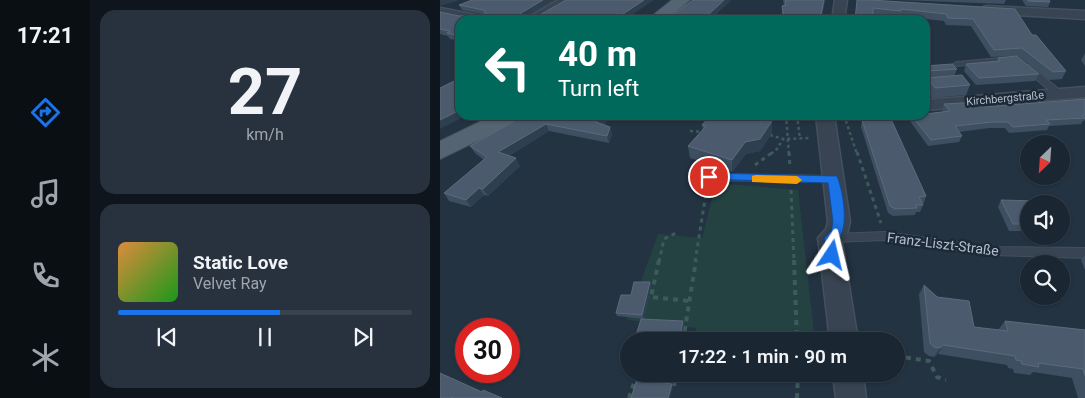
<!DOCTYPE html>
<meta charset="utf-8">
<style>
:root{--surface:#1a2632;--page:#27323e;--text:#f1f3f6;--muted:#9fa5ac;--line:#38434d;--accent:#1a73e8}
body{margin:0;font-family:Roboto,sans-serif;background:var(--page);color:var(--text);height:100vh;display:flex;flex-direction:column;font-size:19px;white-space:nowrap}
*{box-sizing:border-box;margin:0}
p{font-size:16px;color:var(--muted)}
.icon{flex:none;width:28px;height:28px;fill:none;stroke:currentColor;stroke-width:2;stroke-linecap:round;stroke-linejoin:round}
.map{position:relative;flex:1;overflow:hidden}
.drawer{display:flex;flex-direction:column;gap:10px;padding:10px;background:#0e151c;width:350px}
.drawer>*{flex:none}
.hud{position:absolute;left:15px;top:15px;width:475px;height:105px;border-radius:15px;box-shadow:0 1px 4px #0004,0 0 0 1px var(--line);background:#00695c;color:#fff;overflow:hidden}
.needle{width:32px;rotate:205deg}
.buttons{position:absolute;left:580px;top:135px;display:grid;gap:10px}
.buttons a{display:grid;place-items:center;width:50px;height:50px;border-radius:50%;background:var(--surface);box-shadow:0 1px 4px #0004,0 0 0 1px var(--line);font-size:25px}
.speed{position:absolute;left:15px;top:318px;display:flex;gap:10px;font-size:25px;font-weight:700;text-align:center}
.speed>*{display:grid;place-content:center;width:65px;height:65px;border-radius:50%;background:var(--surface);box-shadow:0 1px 4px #0004,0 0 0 1px var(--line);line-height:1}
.speed .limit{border:8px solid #d22;background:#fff;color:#111}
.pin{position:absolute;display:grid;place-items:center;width:42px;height:42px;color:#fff;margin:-21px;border:2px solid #fff;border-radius:50%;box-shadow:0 1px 5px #0007}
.me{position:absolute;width:55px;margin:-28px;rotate:10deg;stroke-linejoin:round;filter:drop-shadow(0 0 4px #0008)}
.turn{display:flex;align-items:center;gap:18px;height:105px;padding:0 20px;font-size:22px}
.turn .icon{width:65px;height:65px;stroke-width:2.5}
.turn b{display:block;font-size:35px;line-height:42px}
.drawer .card{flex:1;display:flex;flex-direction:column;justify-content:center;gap:8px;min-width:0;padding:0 18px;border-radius:15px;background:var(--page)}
.drawer .dial{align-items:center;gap:0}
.dial b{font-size:65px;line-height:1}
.song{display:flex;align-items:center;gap:15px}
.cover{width:60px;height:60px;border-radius:8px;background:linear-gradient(135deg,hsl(30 70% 55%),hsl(120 70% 35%))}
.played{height:5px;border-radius:2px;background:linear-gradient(90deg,var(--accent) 55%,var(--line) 55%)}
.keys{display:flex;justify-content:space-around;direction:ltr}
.trip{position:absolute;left:180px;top:332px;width:285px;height:50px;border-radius:25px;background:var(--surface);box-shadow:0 1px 4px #0004,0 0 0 1px var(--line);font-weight:600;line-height:50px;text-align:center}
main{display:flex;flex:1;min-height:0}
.menu{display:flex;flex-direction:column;width:90px;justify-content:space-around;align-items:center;background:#0a0f14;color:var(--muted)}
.menu .icon{width:35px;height:35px}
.menu .active{color:var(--accent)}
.menu b{font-size:22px;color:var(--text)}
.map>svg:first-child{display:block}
.green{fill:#254243}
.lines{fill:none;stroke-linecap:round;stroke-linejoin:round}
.lane-casing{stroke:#44505e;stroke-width:2}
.street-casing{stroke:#44505e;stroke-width:3}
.primary-casing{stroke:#44505e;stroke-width:2}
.path-far2{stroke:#3e5b5b;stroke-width:2.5;stroke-dasharray:3 3;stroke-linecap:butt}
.path-far1{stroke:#3e5b5b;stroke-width:3;stroke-dasharray:4 4;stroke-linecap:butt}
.path{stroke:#3e5b5b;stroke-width:4;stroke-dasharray:5 5;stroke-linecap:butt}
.lane{fill:#384452;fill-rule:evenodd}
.street{fill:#384452;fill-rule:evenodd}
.primary{fill:#556472;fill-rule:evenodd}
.wall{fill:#3e4f61}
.shaded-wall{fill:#2e3f50}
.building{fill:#4b5b6d;stroke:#5b6b7c}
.route{fill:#1a73e8;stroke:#114b97}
.slow{fill:#f59e0b}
.labels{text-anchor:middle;stroke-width:5;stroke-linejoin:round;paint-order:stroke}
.far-street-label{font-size:11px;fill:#b4bfcc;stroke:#1c2937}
.street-label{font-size:14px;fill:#b4bfcc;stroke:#1c2937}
</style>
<main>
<nav class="menu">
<b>17:21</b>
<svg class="icon active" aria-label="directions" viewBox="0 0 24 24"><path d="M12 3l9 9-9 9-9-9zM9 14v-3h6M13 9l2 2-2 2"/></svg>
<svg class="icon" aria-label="music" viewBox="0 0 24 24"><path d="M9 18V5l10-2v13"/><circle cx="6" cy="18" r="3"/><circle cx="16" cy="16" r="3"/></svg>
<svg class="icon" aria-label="phone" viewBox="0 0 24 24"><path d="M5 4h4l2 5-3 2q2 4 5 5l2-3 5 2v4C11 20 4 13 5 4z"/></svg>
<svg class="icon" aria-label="climate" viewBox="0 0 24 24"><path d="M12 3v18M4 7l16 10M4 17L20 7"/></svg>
</nav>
<section class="drawer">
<div class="card dial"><b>27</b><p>km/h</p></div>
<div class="card">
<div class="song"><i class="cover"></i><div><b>Static Love</b><p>Velvet Ray</p></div></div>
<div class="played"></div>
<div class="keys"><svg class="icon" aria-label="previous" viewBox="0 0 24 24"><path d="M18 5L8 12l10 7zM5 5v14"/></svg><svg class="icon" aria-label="pause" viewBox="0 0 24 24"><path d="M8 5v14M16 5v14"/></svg><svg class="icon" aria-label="next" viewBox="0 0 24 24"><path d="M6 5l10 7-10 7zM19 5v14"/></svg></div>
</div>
</section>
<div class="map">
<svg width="645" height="398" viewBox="0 0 645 398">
<rect width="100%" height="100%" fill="#233342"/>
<!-- green -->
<path class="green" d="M276 183 358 190 375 341H255L256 328 187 320 218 234 262 238Z"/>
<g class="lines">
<defs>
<path id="lane" d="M571 57 573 58V60L517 66 513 64 517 62Z
M584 65H590L622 92V96H616L584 69Z
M269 174 393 176 398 179 393 182 269 180 264 177Z
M445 232 552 247 645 248V258L552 255 445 240 391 242 387 241 386 238 387 235 391 234Z"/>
<path id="street" d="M118 0H133L99 20H84Z
M395 0H407L404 20H392Z
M547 6 645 11V19L543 13 541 10 543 7Z
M1 8 46 17 47 20H22L0 15Z
M645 87V97L485 110V100Z
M376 115H394L410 222 407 234 402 242 418 341H390L378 238 386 229 388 222Z
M393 374H423L426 398H396Z"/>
<path id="primary" d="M232 0H250L226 20H207Z
M54 115H83L80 120 0 159V141Z"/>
</defs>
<!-- lane casing -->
<use href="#lane" class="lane-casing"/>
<!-- street casing -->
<use href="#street" class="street-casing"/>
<!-- primary casing -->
<use href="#primary" class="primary-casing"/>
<!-- path-far2 -->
<path class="path-far2" d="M346 115 349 154
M357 115 360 139
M408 115 406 121 417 154
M250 131 265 132
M330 135 343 139 371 138
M331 154 337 149 343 139"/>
<!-- path-far1 -->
<path class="path-far1" d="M349 152 350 168
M417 152 441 223
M315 165 333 152
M351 190 354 262
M219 262 224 239 238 232
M255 262 267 187"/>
<!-- path -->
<path class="path" d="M219 260 211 297 249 301
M354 260 357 341
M243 341 256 260
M456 356 489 361 497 377 506 380
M234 386 236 374
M189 398 195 380
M357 398 358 374"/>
<!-- lane -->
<use href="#lane" class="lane"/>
<!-- street -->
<use href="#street" class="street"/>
<!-- primary -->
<use href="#primary" class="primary"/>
</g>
<!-- wall -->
<path class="wall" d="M32 0H114L88 16H98L126 0H213L184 20H20V41L10 39 8 36 0 34V12L19 16 46 15 22 10 19 5Z
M291 0 270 20H226Z
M343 0H385L381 20H342V6H344Z
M417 0 575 9 592 35 626 71 622 79 609 80 578 56 551 57 531 26 506 25 504 21 460 16 459 18 433 15Z
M460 0H566L564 4Z
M582 0H609L610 2 608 7 586 6Z
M645 53V66L641 60Z
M558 58 599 74 595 81 536 85 524 71 526 64 556 62Z
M485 66 517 69 514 76 530 85 526 95 492 98 485 90Z
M645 99V120L643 121 641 124 609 126 607 130 569 133 565 128H549L519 132 522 136 519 142 488 146 470 121 471 115 503 112 502 110 504 104 544 107Z
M85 115H173L163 125 170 127 172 135 169 143 109 131 69 156 80 166 48 196 44 195 31 207 9 201 4 193 44 160 35 153 30 146Z
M271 115H337L332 121V133L320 151 306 154 292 172 250 158 248 146 263 130 262 125Z
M422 120 486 196 484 203H482L483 205 480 212H476L475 215 453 216 448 213 421 127Z
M561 200 589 204V231H569L558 207Z
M645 255V270L641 260Z
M210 282 211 286 204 319 177 316 176 313 191 295Z
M484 285 534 327 558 330 565 321 645 330V398H638L632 378 593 372 590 375 574 373 573 369 568 368 567 365 498 354 494 357 489 356 484 352 479 294Z
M244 324 241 341H196L195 339Z"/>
<!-- shaded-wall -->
<path class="shaded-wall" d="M0 0H20L0 6Z
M103 0H114L83 18 80 16 81 13Z
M204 0H213L184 20H174Z
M284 0H291L270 20H267V16Z
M384 0H385L381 20H380Z
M262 15 263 20H258Z
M20 110V115H27L0 129V120Z
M163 115H173L158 130 156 122Z
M328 115H337L332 121V133L320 151 306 154 292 172V160Z
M106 124 109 131 62 160 58 152Z
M170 127 172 135 169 143 167 136Z
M76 158 80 166 48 196 43 189Z
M39 188 44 195 31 207 26 200Z
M210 282 211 286 204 319 202 315Z
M243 321 244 324 241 341H239Z
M503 345 498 354 494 357 500 348Z
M232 384 233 387 230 398H228Z"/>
<!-- building -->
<path class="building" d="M32 0H103L81 13 80 16H98L126 0H204L174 20H20V36L7 33 10 31 0 29V12L19 16 46 15 44 10 19 5Z
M253 0H284L267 16 262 15 258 20H226Z
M345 0H384L380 20H344L342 6 346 5Z
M417 0H430L575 9 592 35H596L626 71 613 72 582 48 554 50 533 19 508 18 506 14 461 9V11L433 8V20H415Z
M588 0H609L610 2 588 1Z
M577 56 599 74 539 78 526 64 560 61 558 58Z
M512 64 517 69 488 71 487 78 522 75 530 85 495 88 489 80 485 81V66Z
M20 78V110L0 120V88Z
M645 99V115H642L645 118 606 120 610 124 573 127 568 122H552L515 126 522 136 491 140 471 115H485V114L510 111 504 104 539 102 544 107Z
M85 115H163L156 122 170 127 167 136 106 124 58 152 76 158 43 189 39 188 26 200 4 193 47 157 30 146Z
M271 115H328L325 119 332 121 320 139 305 142 292 160 248 146 266 126 262 125Z
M451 119 486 196 479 197 483 205H476L477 208 455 209 450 206 422 120Z
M561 200 596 201 598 204H589V224H573Z
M194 282H210L202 315 176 313 181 295H191Z
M484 285 497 297 529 301 534 327 568 331 565 321 645 330V376L643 369 598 363 599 367 582 364 581 361 576 360 575 356 503 345 500 348 494 347 490 343Z
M201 319 243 321 239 341 195 339Z
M0 373 42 392 43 390 62 398H12V397L11 398H0Z
M197 379 232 384 228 398H191Z"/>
<!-- route -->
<path class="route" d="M269 173 397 176C403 190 410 230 397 240L399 255 397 259H388L384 238 391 231 393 222 388 183 265 179V174Z"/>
<!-- slow -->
<path class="slow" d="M316 175 357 176 362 180 357 184 312 182V176Z"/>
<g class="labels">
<!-- far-street labels -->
<g class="far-street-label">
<text transform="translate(565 98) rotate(-5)" y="4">Kirchbergstraße</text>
</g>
<!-- street labels -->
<g class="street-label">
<text transform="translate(503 244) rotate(7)" y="5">Franz-Liszt-Straße</text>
</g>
</g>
</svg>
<div class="buttons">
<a><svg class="needle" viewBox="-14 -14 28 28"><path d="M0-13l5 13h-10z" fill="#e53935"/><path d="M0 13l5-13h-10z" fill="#9fa5ac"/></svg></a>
<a><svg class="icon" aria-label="sound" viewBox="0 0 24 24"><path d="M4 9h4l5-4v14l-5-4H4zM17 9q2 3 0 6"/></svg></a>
<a><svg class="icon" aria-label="search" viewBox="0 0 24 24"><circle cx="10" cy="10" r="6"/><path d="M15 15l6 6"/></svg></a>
</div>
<div class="speed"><div class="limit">30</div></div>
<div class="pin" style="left:269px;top:177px;background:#d93025"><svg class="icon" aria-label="arrive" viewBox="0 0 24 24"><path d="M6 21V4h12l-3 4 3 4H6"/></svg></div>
<svg class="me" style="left:392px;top:255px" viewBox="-20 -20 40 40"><path d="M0-17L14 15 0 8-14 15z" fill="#1a73e8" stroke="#fff" stroke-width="4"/></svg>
<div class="trip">17:22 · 1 min · 90 m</div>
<div class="hud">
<div class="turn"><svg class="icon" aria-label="left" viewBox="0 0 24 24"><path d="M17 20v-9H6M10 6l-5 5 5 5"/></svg><div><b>40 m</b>Turn left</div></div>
</div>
</div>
</main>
